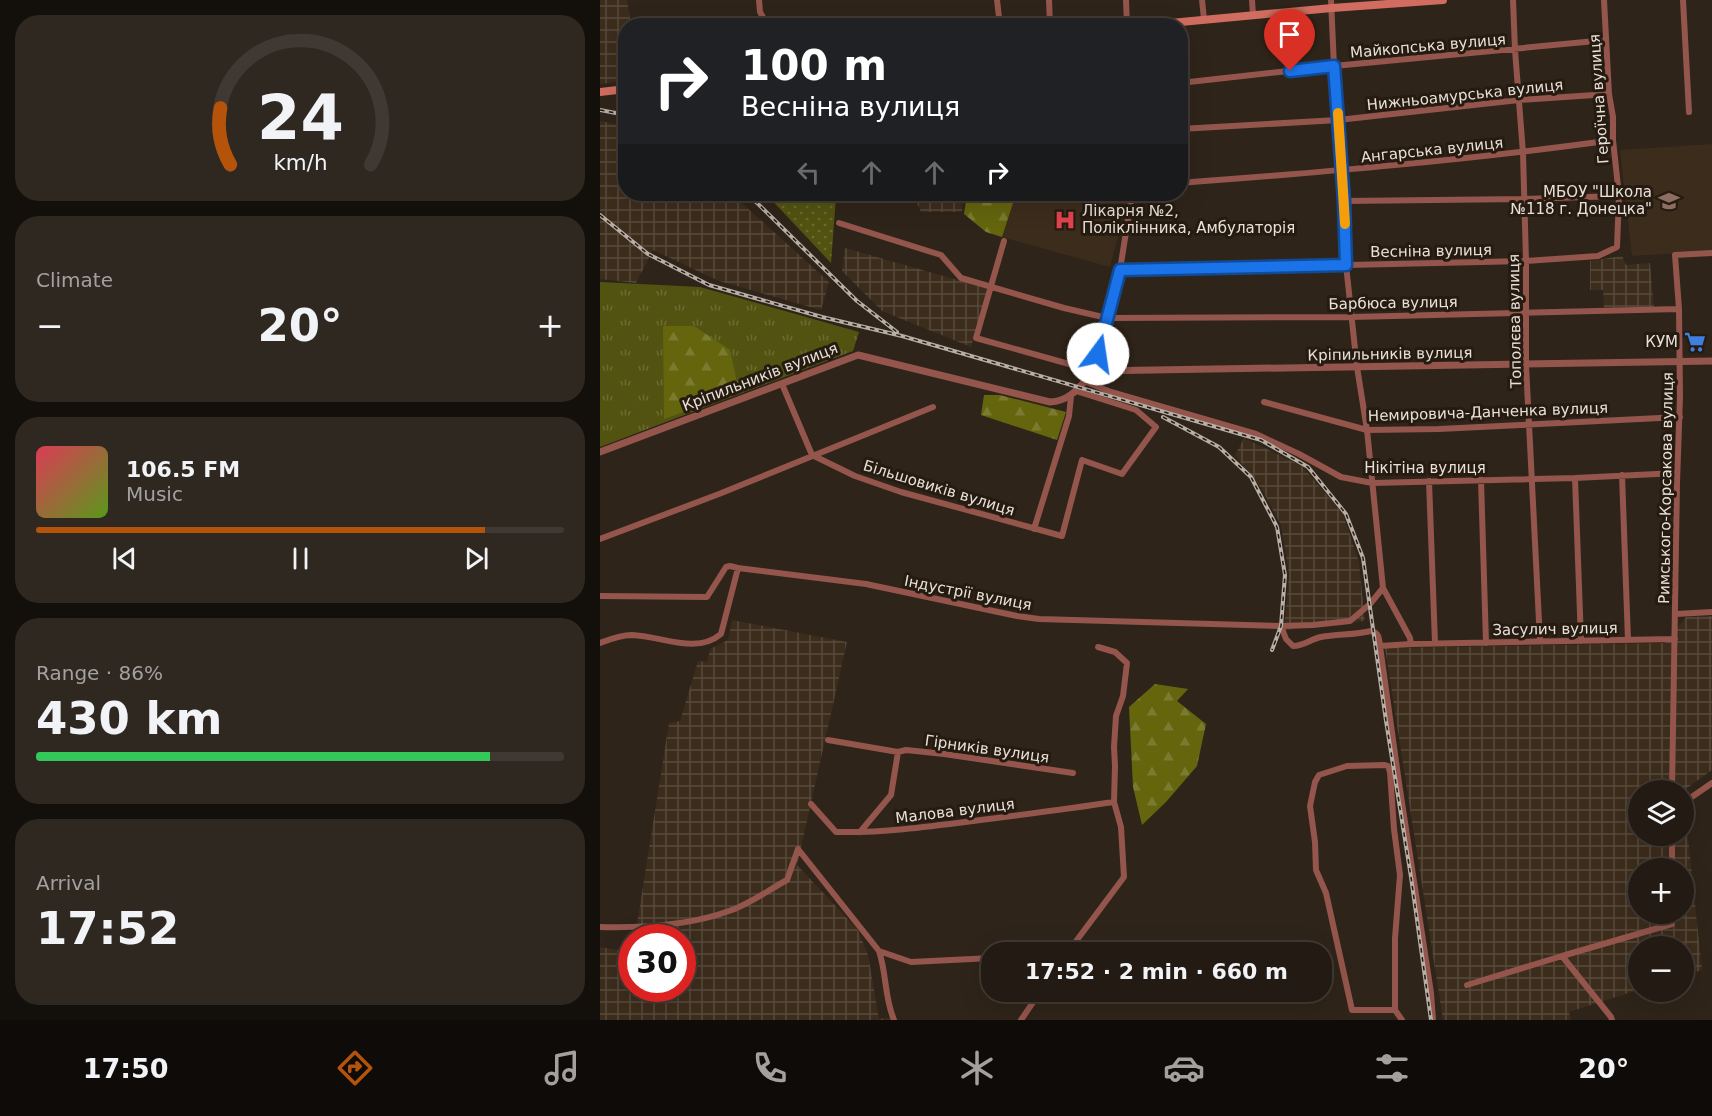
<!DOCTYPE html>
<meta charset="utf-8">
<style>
:root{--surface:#231b13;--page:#2f2821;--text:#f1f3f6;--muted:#a3a1a0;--line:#403933;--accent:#b45309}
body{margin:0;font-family:"DejaVu Sans",sans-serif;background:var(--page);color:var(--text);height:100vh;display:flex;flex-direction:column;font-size:22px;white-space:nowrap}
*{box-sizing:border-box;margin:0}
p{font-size:20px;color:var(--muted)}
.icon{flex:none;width:33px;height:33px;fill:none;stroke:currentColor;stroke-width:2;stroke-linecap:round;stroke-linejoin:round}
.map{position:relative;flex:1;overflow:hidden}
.side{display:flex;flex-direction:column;gap:15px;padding:15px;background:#130f0a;width:600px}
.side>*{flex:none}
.guide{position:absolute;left:18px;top:18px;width:570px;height:183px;border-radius:24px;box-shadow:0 6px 24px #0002,0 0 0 2px var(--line);background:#202124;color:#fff;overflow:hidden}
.tools{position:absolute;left:1028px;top:780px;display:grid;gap:12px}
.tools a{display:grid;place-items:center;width:66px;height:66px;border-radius:50%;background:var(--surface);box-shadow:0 6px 24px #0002,0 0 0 2px var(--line);font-size:30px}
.speed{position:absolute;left:18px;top:924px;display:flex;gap:12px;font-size:30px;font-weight:700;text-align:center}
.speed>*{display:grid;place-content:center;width:78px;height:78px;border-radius:50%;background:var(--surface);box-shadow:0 6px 24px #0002,0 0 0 2px var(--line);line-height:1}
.speed .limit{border:9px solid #d22;background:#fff;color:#111}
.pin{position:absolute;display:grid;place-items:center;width:51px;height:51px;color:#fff;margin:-62px -26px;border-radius:50% 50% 50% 0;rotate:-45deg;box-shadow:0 0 6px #0007}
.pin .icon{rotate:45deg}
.me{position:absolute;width:66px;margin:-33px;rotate:14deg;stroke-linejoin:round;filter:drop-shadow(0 0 4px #0008)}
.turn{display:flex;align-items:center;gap:21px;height:126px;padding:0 24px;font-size:27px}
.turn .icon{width:78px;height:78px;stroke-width:2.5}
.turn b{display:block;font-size:42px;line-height:51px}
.lanes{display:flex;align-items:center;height:57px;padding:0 24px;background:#0003;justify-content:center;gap:30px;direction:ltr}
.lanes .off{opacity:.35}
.big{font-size:45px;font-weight:800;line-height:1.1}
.side .tile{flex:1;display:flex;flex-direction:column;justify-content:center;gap:9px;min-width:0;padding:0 21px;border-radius:24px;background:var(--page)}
.side .dial{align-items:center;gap:0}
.dial svg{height:156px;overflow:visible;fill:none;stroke:var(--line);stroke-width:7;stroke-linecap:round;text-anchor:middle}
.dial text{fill:var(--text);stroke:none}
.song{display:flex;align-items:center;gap:18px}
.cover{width:72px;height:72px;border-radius:9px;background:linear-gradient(135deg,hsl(350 70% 55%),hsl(90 70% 35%))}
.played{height:6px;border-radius:3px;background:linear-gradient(90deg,var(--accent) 85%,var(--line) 85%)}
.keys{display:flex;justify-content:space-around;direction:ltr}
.heat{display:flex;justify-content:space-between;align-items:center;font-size:33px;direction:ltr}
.charge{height:9px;border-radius:4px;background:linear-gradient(90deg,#34c759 86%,var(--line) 0)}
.trip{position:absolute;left:381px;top:942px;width:351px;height:60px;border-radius:24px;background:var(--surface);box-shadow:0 6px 24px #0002,0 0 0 2px var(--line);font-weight:800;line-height:60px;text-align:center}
.menu{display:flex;height:96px;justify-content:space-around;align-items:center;background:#0e0b08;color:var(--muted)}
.menu .icon{width:42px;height:42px}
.menu .selected{color:var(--accent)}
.menu b{font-size:27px;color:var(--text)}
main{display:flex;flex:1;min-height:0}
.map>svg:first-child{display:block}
.built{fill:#3c2c1c}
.industrial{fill:url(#industrial-grid);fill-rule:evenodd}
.grass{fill:url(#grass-tufts)}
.forest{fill:url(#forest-firs)}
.garden{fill:url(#garden-dots)}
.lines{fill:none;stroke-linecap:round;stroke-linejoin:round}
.minor{stroke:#93554c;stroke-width:6}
.tertiary{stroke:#93554c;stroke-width:7}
.secondary{stroke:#d06d60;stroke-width:8}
.rail-casing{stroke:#b7aea6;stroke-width:4}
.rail{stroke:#251b10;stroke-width:1.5;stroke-dasharray:4.5;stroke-linecap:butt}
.route-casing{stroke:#114b97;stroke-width:15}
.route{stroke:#1a73e8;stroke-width:10}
.slow{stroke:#f59e0b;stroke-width:10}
.labels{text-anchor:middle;stroke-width:6;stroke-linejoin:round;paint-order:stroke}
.street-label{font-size:15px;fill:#e8e0d9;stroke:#251b10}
.poi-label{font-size:15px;fill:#e8e0d9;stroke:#251b10;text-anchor:end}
</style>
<main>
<section class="side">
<div class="tile dial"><svg viewBox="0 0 100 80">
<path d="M14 69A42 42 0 1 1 86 69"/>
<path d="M14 69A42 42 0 0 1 9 40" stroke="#b45309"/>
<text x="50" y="56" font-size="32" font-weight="700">24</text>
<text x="50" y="72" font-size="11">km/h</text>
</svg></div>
<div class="tile"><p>Climate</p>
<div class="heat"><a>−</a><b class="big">20°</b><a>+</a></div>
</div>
<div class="tile">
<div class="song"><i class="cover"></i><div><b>106.5 FM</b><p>Music</p></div></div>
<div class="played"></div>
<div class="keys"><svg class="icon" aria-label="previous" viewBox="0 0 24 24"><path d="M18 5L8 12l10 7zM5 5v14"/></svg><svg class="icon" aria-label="pause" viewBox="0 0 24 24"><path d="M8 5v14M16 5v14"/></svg><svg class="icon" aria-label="next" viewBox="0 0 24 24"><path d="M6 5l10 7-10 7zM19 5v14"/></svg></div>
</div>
<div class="tile"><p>Range · 86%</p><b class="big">430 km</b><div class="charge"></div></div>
<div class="tile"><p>Arrival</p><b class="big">17:52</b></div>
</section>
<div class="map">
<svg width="1112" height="1020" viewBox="0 0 1112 1020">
<defs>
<pattern id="industrial-grid" width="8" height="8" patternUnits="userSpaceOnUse" patternTransform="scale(1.5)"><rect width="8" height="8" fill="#3c2c1c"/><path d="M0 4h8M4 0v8" fill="none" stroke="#584a3c"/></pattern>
<pattern id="grass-tufts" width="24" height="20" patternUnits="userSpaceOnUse" patternTransform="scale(1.5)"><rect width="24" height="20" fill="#525311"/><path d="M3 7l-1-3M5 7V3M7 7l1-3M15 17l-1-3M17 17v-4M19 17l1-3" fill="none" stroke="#6b6b33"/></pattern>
<pattern id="forest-firs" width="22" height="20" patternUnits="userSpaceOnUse" patternTransform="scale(1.5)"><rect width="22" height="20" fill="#64650d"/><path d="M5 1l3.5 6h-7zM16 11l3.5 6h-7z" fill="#7a7b30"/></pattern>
<pattern id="garden-dots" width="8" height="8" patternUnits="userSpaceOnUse" patternTransform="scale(1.5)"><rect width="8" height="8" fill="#525311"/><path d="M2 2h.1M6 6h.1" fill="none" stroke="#6b6b33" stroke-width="1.8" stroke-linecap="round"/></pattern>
</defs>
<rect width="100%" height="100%" fill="#2f2419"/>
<!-- built -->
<path class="built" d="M1112 144V251L1032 256 1020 150Z
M416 194H489L527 203 510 267 402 237Z"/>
<!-- industrial -->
<path class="industrial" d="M0 0H27L31 25 26 26 25 81 0 84Z
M0 121 25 126 26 194H132L229 282 221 310 119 281 53 250 36 283 0 279Z
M313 194H364L362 212H321Z
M245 248 389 289 371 347 282 311 242 271Z
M1022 256 1026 265 1050 263 1054 308 1004 309 1003 290H990V261Z
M644 438 702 466 743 514 759 562 765 621 684 630 689 574 681 525 661 488 635 455Z
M1112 616V770L1083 791 1102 970 1083 976V946H1038V990L969 1012 971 1020H843L785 648 1065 643 1086 617ZM1038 790H1083V836H1038ZM1038 868H1083V914H1038Z
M132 620 247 642 197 865 258 930 268 955 279 1019 292 1017 293 1020H0V947L31 952 32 988H82V938L35 937 69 723 80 721 98 661 107 662 110 649 128 640Z"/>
<!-- grass -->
<path class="grass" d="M0 282 100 287 259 332 253 351 0 447Z"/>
<!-- forest -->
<path class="forest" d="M367 194H416L402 237 386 232 364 214Z
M63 326H94L130 350 139 392 64 419Z
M384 395H400L466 412 457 440 381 415Z
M555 684 588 689 577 701 606 724 597 766 566 802 542 825 533 787 529 707Z"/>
<!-- garden -->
<path class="garden" d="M166 194H238L236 197 231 263Z"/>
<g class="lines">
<!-- minor -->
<path class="minor" d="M159 0 160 12 168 26
M397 0 400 26
M449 0 450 26
M526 0 527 26
M602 0 604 19
M652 0 653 15
M731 0 734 66 744 201 746 265 757 367 767 430 783 588 810 638 811 644 1075 639
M913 0 915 50 923 153 926 261V365L940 641
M1083 0 1089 112
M580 83 734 66 1006 40
M580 129 738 120 919 100 1009 94
M580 183C725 172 870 160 1013 140
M744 201 924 199 1019 196
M239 223 341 255 361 278 464 308 507 318 752 317 1079 309
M404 241 376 338 494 371 520 270 532 194
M520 270 926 261 998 256 1017 247 1019 196 1013 140V117L1009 94 1004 0
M484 381 511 392 656 434 699 454 741 477 772 483 975 478 1077 473
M182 384 212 455 255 476 301 492 462 536 482 460 522 474 556 427 536 410 476 391
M664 402 767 430 839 429 1080 417
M1022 475 1028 640
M975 478 981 641
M881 480 886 643
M829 481 835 643
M434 529 469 416 471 396
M0 539 119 494 333 407
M0 596 107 597 126 567 130 566 138 568 266 584 417 616 439 619 681 626 713 625 750 621 770 604 783 588
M1076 614 1112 612
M681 626 686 639 693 646C704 646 711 639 721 637 738 634 755 635 771 631 779 633 779 638 780 646
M0 643C10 639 21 635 32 635 62 636 96 655 121 634L138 568
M228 740 298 752 306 750 344 754 473 773
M799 783 831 993 833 1020
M797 784 799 783 780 646 811 644
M1072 790 1077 483 1080 397 1079 309 1075 255 1112 253
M1083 803 1112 783
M211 804 236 832C282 833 327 827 373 821 420 815 467 809 514 802
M260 832 291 795 298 752
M198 849 279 951 311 962 392 958
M1072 868V836
M0 927C41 928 91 925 129 911 148 905 170 889 187 880L198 849
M279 951C287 975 284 996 294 1020
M468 952 524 877 521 827 514 802 515 766 514 747 516 716 523 696 527 663 515 652 498 647
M867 985 962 956
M795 1010H752L726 893 716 870 715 842 710 806 715 782 719 775 747 766 785 765 788 766 790 772 794 829 800 875 795 938V1010L802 1020
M421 1020 440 992
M1012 1020 1011 1017 962 956 1072 924V914"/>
<!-- tertiary -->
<path class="tertiary" d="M0 452 258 355 450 402C471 401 480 386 494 371L1112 361"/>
<!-- secondary -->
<path class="secondary" d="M538 26 732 8 843 0
M0 92 26 89"/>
<defs>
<path id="rail" d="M0 110 26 115
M148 194 257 301 297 332
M0 215 48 254 109 285 222 317 302 336 661 440 708 467 746 514 763 558 786 721 811 877 831 1020
M563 417 619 447 651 477 677 527 685 575 681 626 672 650"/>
</defs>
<!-- rail casing -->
<use href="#rail" class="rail-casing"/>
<!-- rail -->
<use href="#rail" class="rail"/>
</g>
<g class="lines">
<defs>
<path id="route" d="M498 354 520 270 746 265 744 201 734 66 690 71"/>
</defs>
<!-- route casing -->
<use href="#route" class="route-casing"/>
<!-- route -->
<use href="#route" class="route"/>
<!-- slow -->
<path class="slow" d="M738 113 745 224"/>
</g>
<!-- icons -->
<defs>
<symbol id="school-bare" viewBox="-9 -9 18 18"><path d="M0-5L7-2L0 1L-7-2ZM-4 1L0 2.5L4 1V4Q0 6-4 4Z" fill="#8d6e63" stroke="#251b10" stroke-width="2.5" paint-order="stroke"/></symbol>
<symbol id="hospital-bare" viewBox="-9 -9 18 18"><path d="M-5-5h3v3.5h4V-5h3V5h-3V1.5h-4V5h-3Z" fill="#e0444e" stroke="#251b10" stroke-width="2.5" paint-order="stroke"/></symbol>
<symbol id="supermarket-bare" viewBox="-9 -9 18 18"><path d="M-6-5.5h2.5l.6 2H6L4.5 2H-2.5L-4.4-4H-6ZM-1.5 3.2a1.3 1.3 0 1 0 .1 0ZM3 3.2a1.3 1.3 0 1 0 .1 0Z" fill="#3f7fe0" stroke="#251b10" stroke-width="2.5" paint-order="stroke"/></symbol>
</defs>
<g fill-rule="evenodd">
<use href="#school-bare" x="1054" y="186" width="30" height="30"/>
<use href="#hospital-bare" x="450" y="205" width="30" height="30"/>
<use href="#supermarket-bare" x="1080" y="327" width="30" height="30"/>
</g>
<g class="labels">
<!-- street labels -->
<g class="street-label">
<text transform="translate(828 46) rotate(-5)" y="5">Майкопська вулиця</text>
<text transform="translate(865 95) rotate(-6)" y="5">Нижньоамурська вулиця</text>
<text transform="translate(999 99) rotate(-94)" y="5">Героїчна вулиця</text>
<text transform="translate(832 150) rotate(-6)" y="5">Ангарська вулиця</text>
<text transform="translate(831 251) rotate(-1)" y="5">Весніна вулиця</text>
<text transform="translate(793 303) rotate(-1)" y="5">Барбюса вулиця</text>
<text transform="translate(915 321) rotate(-91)" y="5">Тополєва вулиця</text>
<text transform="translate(790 354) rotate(-1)" y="5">Кріпильників вулиця</text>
<text transform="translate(160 377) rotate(-21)" y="5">Кріпильників вулиця</text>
<text transform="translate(888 412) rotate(-2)" y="5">Немировича-Данченка вулиця</text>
<text x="825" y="473">Нікітіна вулиця</text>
<text transform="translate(339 488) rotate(17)" y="5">Більшовиків вулиця</text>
<text transform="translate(1066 488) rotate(-89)" y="5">Римського-Корсакова вулиця</text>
<text transform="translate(368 593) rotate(11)" y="5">Індустрії вулиця</text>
<text transform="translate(955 629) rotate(-1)" y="5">Засулич вулиця</text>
<text transform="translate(387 749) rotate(8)" y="5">Гірників вулиця</text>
<text transform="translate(355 811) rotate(-7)" y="5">Малова вулиця</text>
</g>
<!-- poi labels -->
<g class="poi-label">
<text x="1052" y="197">МБОУ "Школа<tspan x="1052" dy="17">№118 г. Донецка"</tspan></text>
<text x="482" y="216" text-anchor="start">Лікарня №2,<tspan x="482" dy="17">Поліклінника, Амбулаторія</tspan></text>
<text x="1078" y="347">КУМ</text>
</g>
</g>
</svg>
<div class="tools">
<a><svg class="icon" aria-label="layers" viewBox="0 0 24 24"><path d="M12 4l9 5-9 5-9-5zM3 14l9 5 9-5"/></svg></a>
<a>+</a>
<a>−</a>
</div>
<div class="speed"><div class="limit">30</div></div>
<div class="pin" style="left:690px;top:71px;background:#d93025"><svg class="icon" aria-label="arrive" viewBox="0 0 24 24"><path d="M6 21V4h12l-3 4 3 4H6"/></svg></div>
<svg class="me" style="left:498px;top:354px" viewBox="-20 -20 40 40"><circle r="19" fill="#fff"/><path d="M0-13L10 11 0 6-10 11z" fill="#1a73e8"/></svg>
<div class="trip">17:52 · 2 min · 660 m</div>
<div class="guide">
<div class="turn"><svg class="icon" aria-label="right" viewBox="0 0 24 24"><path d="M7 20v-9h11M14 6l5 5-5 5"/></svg><div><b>100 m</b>Весніна вулиця</div></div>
<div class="lanes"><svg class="icon off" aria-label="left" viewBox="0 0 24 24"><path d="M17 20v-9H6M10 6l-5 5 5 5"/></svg><svg class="icon off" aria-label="ahead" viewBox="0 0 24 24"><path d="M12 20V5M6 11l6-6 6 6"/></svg><svg class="icon off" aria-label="ahead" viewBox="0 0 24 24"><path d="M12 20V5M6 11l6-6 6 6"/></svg><svg class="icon" aria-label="right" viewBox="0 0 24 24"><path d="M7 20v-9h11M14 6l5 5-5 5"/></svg></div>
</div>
</div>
</main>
<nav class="menu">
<b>17:50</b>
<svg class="icon selected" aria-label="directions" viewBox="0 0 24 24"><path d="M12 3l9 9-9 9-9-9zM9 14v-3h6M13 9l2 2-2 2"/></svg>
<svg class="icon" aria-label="music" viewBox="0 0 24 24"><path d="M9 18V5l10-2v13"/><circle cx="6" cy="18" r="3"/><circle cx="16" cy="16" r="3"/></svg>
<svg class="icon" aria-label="phone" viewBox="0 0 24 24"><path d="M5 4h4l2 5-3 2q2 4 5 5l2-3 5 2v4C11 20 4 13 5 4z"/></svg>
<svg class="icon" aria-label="climate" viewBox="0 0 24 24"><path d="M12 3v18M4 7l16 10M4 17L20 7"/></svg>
<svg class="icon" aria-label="car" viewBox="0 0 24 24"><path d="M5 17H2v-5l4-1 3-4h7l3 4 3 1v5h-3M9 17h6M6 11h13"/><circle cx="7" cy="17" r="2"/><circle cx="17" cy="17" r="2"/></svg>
<svg class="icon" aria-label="filters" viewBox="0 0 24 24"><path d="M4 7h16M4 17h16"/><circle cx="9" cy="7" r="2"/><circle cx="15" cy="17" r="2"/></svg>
<b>20°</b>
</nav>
